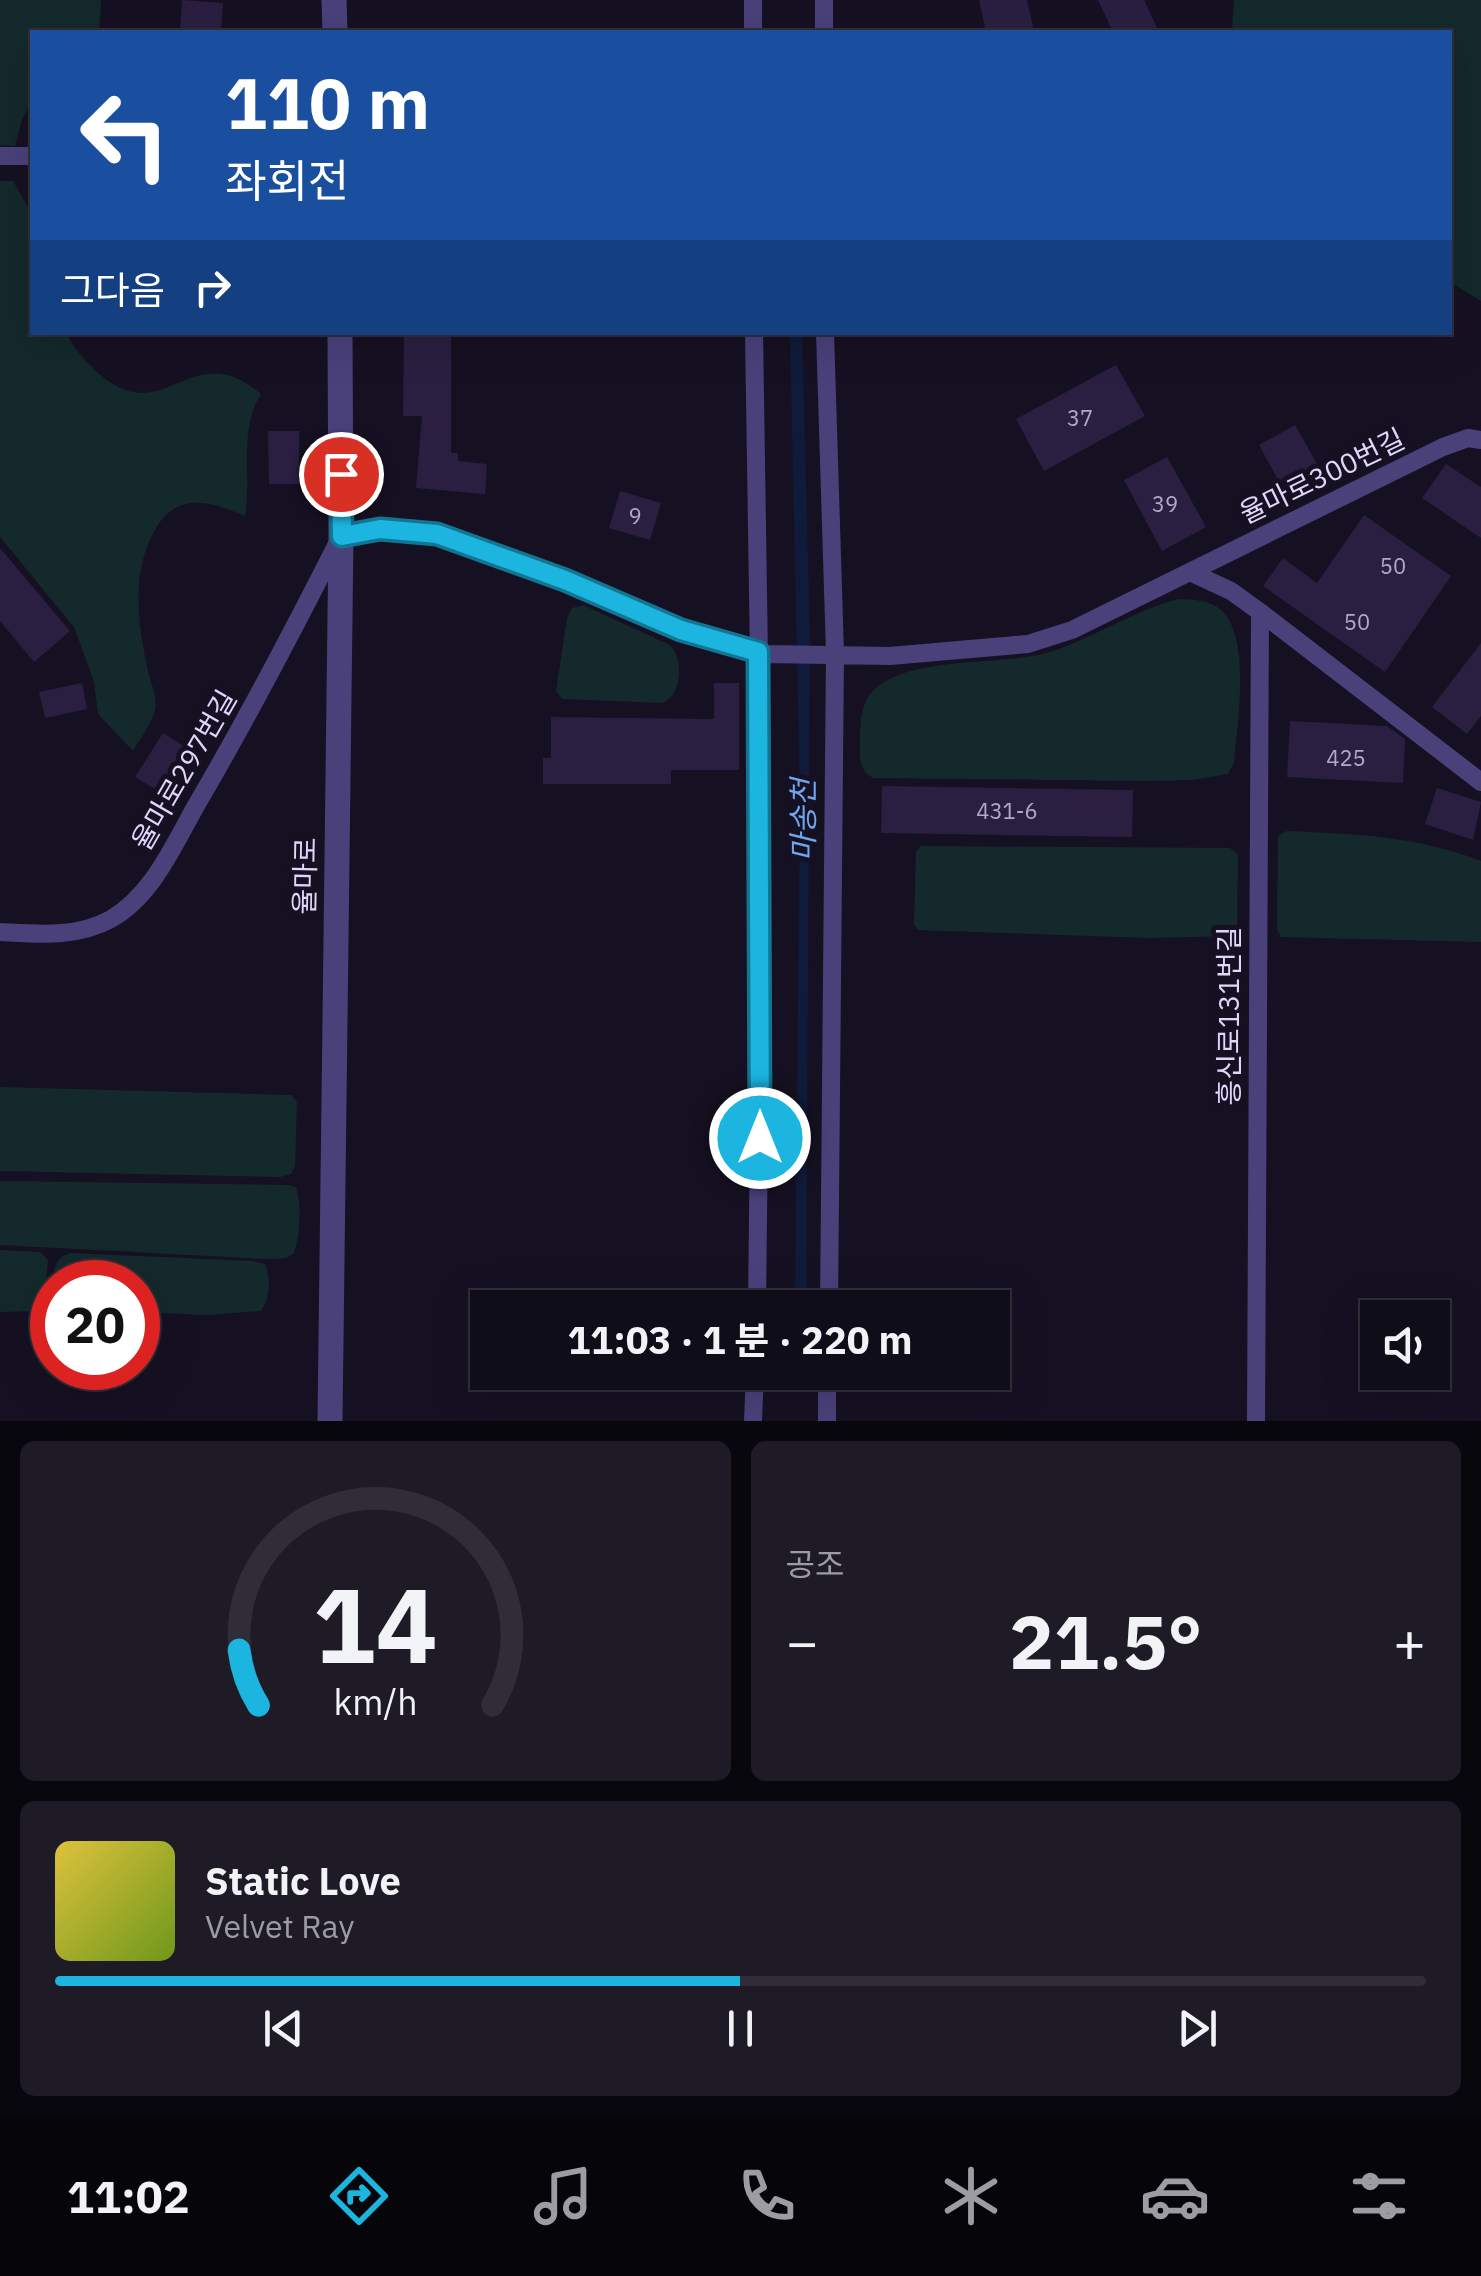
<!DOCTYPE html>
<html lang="ko">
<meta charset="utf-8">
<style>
:root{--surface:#100d1a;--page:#1e1b27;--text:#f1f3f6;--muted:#9c9ca2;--line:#302d39;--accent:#1cb5e0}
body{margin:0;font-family:"IBM Plex Sans","Noto Sans KR",sans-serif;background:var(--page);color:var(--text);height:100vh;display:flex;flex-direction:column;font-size:38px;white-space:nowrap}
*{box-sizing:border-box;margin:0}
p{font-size:32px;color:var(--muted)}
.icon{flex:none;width:55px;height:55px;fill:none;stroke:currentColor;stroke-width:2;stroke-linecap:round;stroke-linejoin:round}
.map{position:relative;height:1421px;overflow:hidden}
.details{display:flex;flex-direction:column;gap:20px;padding:20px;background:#09070e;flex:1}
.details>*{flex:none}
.hud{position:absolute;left:30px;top:30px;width:1422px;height:305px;border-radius:0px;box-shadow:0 10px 40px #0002,0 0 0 2px var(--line);background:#1a4fa0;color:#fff;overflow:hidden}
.fabs{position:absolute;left:1360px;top:1300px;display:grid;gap:20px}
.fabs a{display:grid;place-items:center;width:90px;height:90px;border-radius:0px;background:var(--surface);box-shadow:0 10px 40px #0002,0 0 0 2px var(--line);font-size:50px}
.speed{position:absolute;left:30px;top:1260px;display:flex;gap:20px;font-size:50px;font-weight:700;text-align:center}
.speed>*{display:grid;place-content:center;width:130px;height:130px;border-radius:50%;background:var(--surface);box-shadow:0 10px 40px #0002,0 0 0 2px var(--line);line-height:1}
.speed .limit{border:15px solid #d22;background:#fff;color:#111}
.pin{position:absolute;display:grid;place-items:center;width:85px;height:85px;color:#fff;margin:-42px;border:5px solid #fff;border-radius:50%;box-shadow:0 2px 10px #0007}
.me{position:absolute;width:110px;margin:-55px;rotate:0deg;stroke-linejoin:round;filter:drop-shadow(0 0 8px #0008)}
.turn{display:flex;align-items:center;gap:35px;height:210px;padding:0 30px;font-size:45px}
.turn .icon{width:130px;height:130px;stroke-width:2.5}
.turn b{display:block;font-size:70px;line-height:85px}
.then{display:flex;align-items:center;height:95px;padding:0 30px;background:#0003;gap:20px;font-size:38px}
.big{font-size:75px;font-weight:700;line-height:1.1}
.details .tile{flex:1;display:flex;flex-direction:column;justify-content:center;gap:15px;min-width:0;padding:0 35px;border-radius:15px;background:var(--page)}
.details .dial{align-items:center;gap:0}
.dial svg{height:260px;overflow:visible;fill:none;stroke:var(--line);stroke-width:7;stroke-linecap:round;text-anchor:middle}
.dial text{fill:var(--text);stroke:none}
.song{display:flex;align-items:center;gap:30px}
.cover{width:120px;height:120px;border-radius:15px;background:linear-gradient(135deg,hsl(50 70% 55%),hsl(80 70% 35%))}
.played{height:10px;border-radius:5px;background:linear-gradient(90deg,var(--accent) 50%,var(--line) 50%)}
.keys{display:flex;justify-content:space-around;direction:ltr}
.heat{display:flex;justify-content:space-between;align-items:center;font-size:55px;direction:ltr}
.details .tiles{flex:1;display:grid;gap:20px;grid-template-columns:1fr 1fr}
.tile:last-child{grid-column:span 2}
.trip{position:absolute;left:470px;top:1290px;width:540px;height:100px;border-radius:0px;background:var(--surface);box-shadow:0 10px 40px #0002,0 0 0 2px var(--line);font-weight:700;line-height:100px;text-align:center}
.menu{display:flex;height:160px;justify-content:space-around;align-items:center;background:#06050a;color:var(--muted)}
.menu .icon{width:70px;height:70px}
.menu .active{color:var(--accent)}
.menu b{font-size:45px;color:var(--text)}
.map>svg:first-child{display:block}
.green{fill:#14292b}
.water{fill:#101b3b}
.building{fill:#2a1f40}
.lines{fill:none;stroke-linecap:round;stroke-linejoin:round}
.service{stroke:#4a417b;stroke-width:18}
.tertiary{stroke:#4a417b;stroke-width:25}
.route-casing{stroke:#127692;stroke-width:25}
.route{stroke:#1cb5e0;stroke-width:18}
.labels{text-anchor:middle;stroke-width:10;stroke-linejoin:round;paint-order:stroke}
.number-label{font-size:22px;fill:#b2a8cc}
.street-label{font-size:28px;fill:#dfd6fa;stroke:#161122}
.water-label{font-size:30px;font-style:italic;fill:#71a5ed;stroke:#161122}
</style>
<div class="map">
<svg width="1481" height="1421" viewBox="0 0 1481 1421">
<rect width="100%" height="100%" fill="#161122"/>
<!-- green -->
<path class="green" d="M0 0H101L99 32H32V102L22 119 15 146 0 145Z
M1234 0H1481V301L1450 282V32H1232Z
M0 181H13L32 214V332L66 333C75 351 91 368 107 380 156 416 182 364 227 375 240 378 251 386 261 394 238 430 252 474 245 516 212 502 178 491 156 528 130 572 138 624 148 672 151 683 158 699 155 710 151 724 140 739 133 751L98 714 94 681 74 627 0 537Z
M1179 599C1192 600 1205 599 1217 607 1253 630 1237 724 1234 763L1228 774 1193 780 1147 781 873 778C857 769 860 754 860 737 860 723 861 705 871 693 906 654 1001 667 1050 652 1094 638 1134 610 1179 599Z
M583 605 670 645C684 660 682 694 663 703L562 699 556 691 567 618 572 608Z
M1287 831C1354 834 1417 836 1481 861V942L1281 937 1277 930 1278 836Z
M921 846 1230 848 1238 854 1237 928 1232 936 1150 938 918 930 914 924 916 852Z
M0 1087 291 1095 297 1102 295 1166 291 1174 280 1177 0 1171Z
M0 1181 287 1185 296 1187C302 1206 300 1234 294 1253L286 1258 265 1259 0 1245Z
M0 1250 41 1252 48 1261 44 1306 36 1311 0 1312Z
M70 1253 253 1261 265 1264C271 1278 270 1299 261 1311L206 1315 138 1312V1282H53C54 1267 55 1259 70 1253Z"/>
<!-- water -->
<path class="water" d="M790 333H802L810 634 806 1308 795 1307 800 798Z"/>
<!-- building -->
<path class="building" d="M182 0 223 3 221 32H180Z
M979 0H1027L1034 32H986Z
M1098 0H1144L1159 32H1113Z
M404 332H451V453H458V461L487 464 485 494 416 488 422 416H403Z
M1116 365 1145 416 1044 471 1016 419Z
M1295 425 1325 478 1288 498 1259 445Z
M268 431H299V484H269Z
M1167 457 1206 527 1162 551 1124 480Z
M1446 464 1481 487V538L1422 498Z
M620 491 661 503 650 540 609 528Z
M1364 515 1451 576 1385 672 1263 586 1283 558 1317 583Z
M0 548 70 631 34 662 0 621Z
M1481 643V716L1467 734 1432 707Z
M82 683 87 709 45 718 39 692Z
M714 683H739V770H671V784H543V758H551V717L714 719Z
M1290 721 1387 726 1405 739 1403 783 1287 777Z
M163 733 192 751 165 795 135 777Z
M882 786 1133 790 1132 837 881 833Z
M1437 788 1481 802 1473 840 1425 824Z"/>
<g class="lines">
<!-- service -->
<path class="service" d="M753 0V32
M824 0V32
M0 156H32
M754 332 762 853 757 1308
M825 332 835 653 829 1308
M1190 572 1231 591 1260 612 1481 782
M0 932C38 934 77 938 111 919 153 895 174 844 197 804 248 717 295 627 341 536L380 529 437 534 565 579 681 630 767 654 890 656 1028 644 1072 630 1443 447 1468 438 1481 440
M753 1421 755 1372
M827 1421V1372
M1256 1421 1260 612"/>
<!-- tertiary -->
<path class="tertiary" d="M334 0 335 32
M330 1421 341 536 340 332"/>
</g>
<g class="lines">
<defs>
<path id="route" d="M341 474 342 536 380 529 437 534 565 580 681 630 758 652 760 1138"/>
</defs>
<!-- route casing -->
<use href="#route" class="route-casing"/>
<!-- route -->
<use href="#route" class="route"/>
</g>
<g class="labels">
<!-- number labels -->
<g class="number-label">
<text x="1080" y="426">37</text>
<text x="1165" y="512">39</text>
<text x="635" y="524">9</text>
<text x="1393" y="574">50</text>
<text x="1357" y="630">50</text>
<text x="1346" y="766">425</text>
<text x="1007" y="819">431-6</text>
</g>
<!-- street labels -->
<g class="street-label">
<text transform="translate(1322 476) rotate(-26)" y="10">율마로300번길</text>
<text transform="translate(184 770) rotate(-60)" y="10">율마로297번길</text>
<text transform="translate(305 876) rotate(-89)" y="10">율마로</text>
<text transform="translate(1229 1016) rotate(-90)" y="10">흥신로131번길</text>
</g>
<!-- water labels -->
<g class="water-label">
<text transform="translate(804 820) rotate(-90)" y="10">마송천</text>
</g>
</g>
</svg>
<div class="fabs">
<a><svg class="icon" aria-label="sound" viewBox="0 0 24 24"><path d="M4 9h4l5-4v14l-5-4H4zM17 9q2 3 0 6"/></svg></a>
</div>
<div class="speed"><div class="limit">20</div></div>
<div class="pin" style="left:341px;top:474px;background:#d93025"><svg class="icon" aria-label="arrive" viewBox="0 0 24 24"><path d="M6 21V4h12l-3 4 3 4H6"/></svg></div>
<svg class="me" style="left:760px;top:1138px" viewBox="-20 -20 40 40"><circle r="17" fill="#1cb5e0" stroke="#fff" stroke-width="3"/><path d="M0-11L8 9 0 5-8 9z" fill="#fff"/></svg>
<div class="trip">11:03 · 1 분 · 220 m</div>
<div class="hud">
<div class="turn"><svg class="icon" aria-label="left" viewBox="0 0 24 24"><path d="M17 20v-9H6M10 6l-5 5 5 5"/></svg><div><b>110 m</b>좌회전</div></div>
<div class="then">그다음<svg class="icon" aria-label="right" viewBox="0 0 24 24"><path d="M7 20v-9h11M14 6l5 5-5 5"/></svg></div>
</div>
</div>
<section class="details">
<div class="tiles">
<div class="tile dial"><svg viewBox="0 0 100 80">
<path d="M14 69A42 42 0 1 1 86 69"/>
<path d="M14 69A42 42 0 0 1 8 52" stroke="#1cb5e0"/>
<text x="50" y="56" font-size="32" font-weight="700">14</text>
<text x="50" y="72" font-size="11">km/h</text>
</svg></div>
<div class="tile"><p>공조</p>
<div class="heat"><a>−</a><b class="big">21.5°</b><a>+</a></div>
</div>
<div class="tile">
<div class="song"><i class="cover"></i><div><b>Static Love</b><p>Velvet Ray</p></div></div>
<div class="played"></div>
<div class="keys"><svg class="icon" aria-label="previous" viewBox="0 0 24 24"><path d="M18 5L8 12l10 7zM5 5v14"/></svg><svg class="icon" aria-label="pause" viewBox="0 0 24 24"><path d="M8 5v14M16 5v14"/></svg><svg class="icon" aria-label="next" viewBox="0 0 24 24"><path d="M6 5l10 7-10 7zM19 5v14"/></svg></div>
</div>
</div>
</section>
<nav class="menu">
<b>11:02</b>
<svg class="icon active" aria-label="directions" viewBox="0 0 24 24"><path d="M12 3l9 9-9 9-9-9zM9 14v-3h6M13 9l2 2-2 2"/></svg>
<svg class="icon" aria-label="music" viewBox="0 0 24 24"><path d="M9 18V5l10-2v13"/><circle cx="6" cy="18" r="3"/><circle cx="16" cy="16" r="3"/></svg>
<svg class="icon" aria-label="phone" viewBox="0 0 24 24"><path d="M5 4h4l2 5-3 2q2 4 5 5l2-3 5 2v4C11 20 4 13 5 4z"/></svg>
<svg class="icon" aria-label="climate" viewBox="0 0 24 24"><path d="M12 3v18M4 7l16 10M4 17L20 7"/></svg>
<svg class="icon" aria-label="car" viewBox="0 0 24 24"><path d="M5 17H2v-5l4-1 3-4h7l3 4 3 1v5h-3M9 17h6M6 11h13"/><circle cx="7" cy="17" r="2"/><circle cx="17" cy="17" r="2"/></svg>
<svg class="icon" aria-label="filters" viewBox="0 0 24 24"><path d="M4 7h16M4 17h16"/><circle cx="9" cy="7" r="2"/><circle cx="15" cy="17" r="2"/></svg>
</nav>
